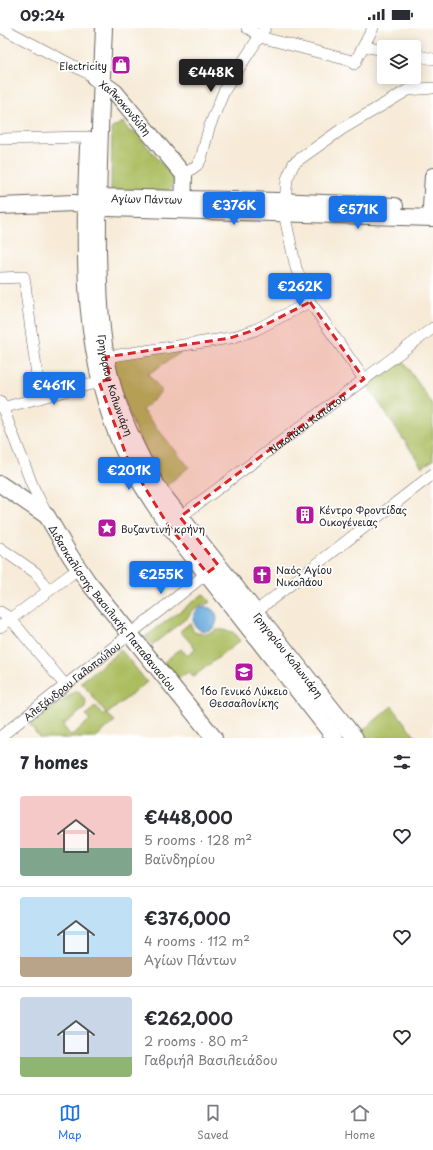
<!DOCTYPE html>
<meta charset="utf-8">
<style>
body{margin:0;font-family:"Playpen Sans",sans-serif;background:#f7f7f7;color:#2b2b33;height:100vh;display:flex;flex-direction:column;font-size:15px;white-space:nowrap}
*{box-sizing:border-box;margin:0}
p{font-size:13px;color:#7c7c81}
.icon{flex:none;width:22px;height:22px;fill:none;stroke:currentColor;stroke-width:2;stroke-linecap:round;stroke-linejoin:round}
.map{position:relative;height:710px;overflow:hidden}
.drawer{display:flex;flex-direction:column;background:#fff;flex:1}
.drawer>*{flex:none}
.tools{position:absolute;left:377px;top:12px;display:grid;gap:8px}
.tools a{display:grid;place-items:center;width:44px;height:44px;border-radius:4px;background:#fff;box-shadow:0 2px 10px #0003;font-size:20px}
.price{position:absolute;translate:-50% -34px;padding:0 9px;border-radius:4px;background:#1a73e8;color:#fff;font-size:13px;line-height:26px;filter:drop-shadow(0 1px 2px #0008)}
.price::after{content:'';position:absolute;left:50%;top:24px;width:12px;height:9px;margin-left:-6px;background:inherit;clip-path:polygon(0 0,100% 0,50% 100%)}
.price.selected{background:#222;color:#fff}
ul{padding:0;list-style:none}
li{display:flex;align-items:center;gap:12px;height:100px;padding:0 20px}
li+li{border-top:1px solid #e1e1e2}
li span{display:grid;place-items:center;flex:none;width:112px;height:80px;border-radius:4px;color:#555}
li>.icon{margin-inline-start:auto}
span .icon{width:48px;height:48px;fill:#fffc;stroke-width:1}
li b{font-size:17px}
h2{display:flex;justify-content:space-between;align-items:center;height:48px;padding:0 20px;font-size:17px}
.status{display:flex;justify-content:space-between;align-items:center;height:28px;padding:0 20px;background:#fff;direction:ltr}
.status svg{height:11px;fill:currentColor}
.menu{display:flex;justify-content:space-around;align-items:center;height:56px;border-top:1px solid #e1e1e2;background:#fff;font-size:11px;color:#7c7c81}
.menu a{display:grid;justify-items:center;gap:2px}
.menu .selected{color:#1a73e8}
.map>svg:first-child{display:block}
.green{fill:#acbd61;stroke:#646c3e}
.water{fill:#66a9db;stroke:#41627c}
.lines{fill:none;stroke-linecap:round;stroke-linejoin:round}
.street-casing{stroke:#69645e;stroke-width:12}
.secondary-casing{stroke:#69645e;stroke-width:18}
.street{stroke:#fff;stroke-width:11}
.secondary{stroke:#fff;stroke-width:16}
.marked{fill:#d62828;fill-opacity:0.2;stroke:#d62828;stroke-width:3;stroke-dasharray:8 5;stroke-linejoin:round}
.labels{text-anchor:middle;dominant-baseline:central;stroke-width:3.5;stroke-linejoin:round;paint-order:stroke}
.poi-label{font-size:10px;fill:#1c1c1c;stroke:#fff;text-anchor:start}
.street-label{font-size:10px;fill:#1c1c1c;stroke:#fff}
</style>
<div class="status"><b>09:24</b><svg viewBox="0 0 49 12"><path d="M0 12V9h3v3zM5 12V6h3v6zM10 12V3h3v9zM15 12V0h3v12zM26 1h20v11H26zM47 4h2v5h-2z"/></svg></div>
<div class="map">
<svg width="433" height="710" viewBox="0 0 433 710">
<rect width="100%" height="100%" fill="#fff"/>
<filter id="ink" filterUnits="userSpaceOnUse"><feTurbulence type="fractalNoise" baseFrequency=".025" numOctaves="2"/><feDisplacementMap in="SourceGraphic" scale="8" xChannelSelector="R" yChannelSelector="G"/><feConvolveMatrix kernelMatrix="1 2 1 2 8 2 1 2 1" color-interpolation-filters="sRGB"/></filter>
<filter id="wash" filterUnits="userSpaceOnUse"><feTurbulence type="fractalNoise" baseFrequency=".012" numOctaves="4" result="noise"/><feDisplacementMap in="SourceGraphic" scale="16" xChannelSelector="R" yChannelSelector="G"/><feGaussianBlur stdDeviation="0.9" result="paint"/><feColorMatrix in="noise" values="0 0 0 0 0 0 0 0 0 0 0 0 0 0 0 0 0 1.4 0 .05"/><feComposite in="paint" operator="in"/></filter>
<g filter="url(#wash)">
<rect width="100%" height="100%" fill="#f7ebd8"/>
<g class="green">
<polygon points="123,94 130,104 137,104 142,109 141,111 173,149 174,158 167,163 111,162 112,100"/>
<polygon points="182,318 183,323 148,346 162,363 142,382 189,439 160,463 106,329"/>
<polygon points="403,333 433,377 433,432 422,439 367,357"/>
<polygon points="203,566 211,574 192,582 188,589 152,617 145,609"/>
<path d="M190,595L194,604C202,607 210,607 216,601L233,604L240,613L193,649L188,644L176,653L163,635L180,621L187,628L196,621L180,603Z"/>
<polygon points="121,622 147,654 107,686 115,693 95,710 40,710 30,697 77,662 86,673 85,680 63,697 61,695 71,708 90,692 86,687 96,678 102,686 107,686 81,654"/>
<polygon points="392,678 416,710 355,710 355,709"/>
</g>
<circle class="water" cx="205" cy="591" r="12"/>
</g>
<g filter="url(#ink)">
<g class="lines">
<defs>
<g id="street">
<polyline points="2,0 91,47"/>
<polyline points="247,0 250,1 260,9 356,34"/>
<polyline points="364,18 384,22"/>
<polyline points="414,27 433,31"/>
<polyline points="354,36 373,0"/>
<polyline points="0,111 89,109"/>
<polyline points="184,147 197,137 201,131 209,100 224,63 265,0"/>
<polyline points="0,250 24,249 40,370"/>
<polyline points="99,330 230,310 255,302 310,274"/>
<polyline points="364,351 310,274 296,240 284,185 287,151 294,135 342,101 408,62 433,60"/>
<polyline points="0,373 33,459 47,487"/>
<polyline points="2,380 106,352"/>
<path id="s1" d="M180,489L433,300"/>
<polyline points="0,520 36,545 48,563"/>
<polyline points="0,584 10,590 65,657"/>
<polyline points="250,588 433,446"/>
<polyline points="0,599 78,541"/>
<path id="s2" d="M0,709L211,542"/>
</g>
<g id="secondary">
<path id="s3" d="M104,0C101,75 97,149 98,224C99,263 100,305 109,344C119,386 138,426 160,463L355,710"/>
<path id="s4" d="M94,49L115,64L184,147L183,181"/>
<path d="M88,119C83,224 81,335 128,432C139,455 154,476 168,497L335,710"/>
<path id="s5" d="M88,171L98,169L277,173L395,178"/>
<polyline points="0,178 74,175 108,180 433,190"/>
<polyline points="431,179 433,148"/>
<path id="s6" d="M0,456L47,488L71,529L88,554L214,710"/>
</g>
</defs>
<use href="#street" class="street-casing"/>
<use href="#secondary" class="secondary-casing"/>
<use href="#street" class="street"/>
<use href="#secondary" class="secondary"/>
</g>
</g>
<path class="marked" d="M310,274L364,351L180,489L218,537L207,545L168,497L128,432L99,354L110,351L106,329L230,310L255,302Z"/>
<defs>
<symbol id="shop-square" viewBox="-11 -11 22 22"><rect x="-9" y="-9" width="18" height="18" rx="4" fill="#b5179e" stroke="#fff"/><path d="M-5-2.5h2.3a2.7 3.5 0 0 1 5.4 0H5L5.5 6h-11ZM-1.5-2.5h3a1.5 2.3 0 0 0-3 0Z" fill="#fff"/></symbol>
<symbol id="building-square" viewBox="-11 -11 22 22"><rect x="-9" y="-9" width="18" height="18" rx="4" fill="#b5179e" stroke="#fff"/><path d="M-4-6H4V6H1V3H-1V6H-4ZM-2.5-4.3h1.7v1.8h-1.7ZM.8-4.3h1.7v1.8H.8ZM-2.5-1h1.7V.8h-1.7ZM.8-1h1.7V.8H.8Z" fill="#fff"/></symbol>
<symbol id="sight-square" viewBox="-11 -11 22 22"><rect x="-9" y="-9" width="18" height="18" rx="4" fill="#b5179e" stroke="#fff"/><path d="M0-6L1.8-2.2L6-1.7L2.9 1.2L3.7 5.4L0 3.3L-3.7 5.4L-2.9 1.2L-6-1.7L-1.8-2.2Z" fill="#fff"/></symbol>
<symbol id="church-square" viewBox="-11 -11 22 22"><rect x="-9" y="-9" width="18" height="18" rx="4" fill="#b5179e" stroke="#fff"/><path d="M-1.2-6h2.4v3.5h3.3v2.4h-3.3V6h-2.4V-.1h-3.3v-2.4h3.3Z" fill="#fff"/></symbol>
<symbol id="school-square" viewBox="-11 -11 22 22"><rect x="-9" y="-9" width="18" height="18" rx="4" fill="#b5179e" stroke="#fff"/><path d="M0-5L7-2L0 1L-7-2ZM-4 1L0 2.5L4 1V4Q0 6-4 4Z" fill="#fff"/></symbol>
</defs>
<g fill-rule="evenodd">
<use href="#shop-square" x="110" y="26" width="22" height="22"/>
<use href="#building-square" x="294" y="476" width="22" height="22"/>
<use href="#sight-square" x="96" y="489" width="22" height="22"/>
<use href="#church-square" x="251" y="536" width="22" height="22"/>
<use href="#school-square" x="233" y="633" width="22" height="22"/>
</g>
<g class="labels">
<g class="poi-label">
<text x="107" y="37" text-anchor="end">Electricity</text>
<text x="319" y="481">Κέντρο Φροντίδας<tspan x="319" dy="12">Οικογένειας</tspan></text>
<text x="121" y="500">Βυζαντινή κρήνη</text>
<text x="276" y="541">Ναός Αγίου<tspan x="276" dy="12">Νικολάου</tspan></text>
<text x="244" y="662" text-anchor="middle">16ο Γενικό Λύκειο<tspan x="244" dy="12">Θεσσαλονίκης</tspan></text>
</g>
<g class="street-label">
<text stroke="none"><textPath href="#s4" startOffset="44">Χαλκοκονδύλη</textPath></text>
<text stroke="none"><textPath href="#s5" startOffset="59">Αγίων Πάντων</textPath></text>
<text stroke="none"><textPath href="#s3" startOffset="359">Γρηγορίου Κολωνιάρη</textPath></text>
<text stroke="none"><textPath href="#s1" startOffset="158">Νικολάου Καπάτου</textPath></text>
<text stroke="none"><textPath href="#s6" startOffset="170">Διδασκαλίσσης Βασιλικής Παπαθανασίου</textPath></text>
<text stroke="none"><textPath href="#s3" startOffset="683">Γρηγορίου Κολωνιάρη</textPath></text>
<text stroke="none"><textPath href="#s2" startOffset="91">Αλεξάνδρου Γαλοπούλου</textPath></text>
</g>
</g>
</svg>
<div class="tools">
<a><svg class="icon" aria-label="layers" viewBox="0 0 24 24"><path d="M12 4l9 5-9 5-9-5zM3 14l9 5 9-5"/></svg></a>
</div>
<b class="price selected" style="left:211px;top:65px">€448K</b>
<b class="price" style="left:234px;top:198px">€376K</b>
<b class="price" style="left:358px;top:202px">€571K</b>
<b class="price" style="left:300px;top:279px">€262K</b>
<b class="price" style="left:54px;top:378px">€461K</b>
<b class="price" style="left:129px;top:463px">€201K</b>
<b class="price" style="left:161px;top:567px">€255K</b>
</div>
<section class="drawer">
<h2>7 homes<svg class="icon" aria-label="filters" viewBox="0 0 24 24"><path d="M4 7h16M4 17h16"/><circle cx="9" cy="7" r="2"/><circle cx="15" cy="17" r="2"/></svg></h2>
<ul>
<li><span style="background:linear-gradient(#f6c9c9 65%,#7fa58c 0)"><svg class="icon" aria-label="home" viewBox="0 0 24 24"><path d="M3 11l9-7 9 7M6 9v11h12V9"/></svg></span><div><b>€448,000</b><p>5 rooms · 128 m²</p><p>Βαϊνδηρίου</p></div><svg class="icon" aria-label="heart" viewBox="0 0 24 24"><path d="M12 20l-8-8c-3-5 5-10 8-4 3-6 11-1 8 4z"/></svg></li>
<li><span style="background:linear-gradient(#bfe0f5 75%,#b9a48a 0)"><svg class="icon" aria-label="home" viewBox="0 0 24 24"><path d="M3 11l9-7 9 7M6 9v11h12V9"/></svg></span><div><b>€376,000</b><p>4 rooms · 112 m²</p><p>Αγίων Πάντων</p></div><svg class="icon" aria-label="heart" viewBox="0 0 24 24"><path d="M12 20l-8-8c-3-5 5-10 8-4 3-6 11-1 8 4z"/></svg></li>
<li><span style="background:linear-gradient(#c9d6e8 75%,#8fb573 0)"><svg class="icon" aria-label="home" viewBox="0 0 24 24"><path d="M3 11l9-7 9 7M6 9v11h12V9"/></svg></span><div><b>€262,000</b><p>2 rooms · 80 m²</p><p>Γαβριήλ Βασιλειάδου</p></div><svg class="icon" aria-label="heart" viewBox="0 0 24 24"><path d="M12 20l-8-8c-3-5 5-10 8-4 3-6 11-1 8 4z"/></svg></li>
</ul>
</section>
<nav class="menu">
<a class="selected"><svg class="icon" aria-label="map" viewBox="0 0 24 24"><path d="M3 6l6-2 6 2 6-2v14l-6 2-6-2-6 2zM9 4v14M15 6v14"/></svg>Map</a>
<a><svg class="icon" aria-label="saved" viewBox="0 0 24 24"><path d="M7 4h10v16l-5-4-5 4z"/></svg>Saved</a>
<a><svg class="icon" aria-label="home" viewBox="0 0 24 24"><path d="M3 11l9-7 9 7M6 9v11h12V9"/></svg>Home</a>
</nav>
